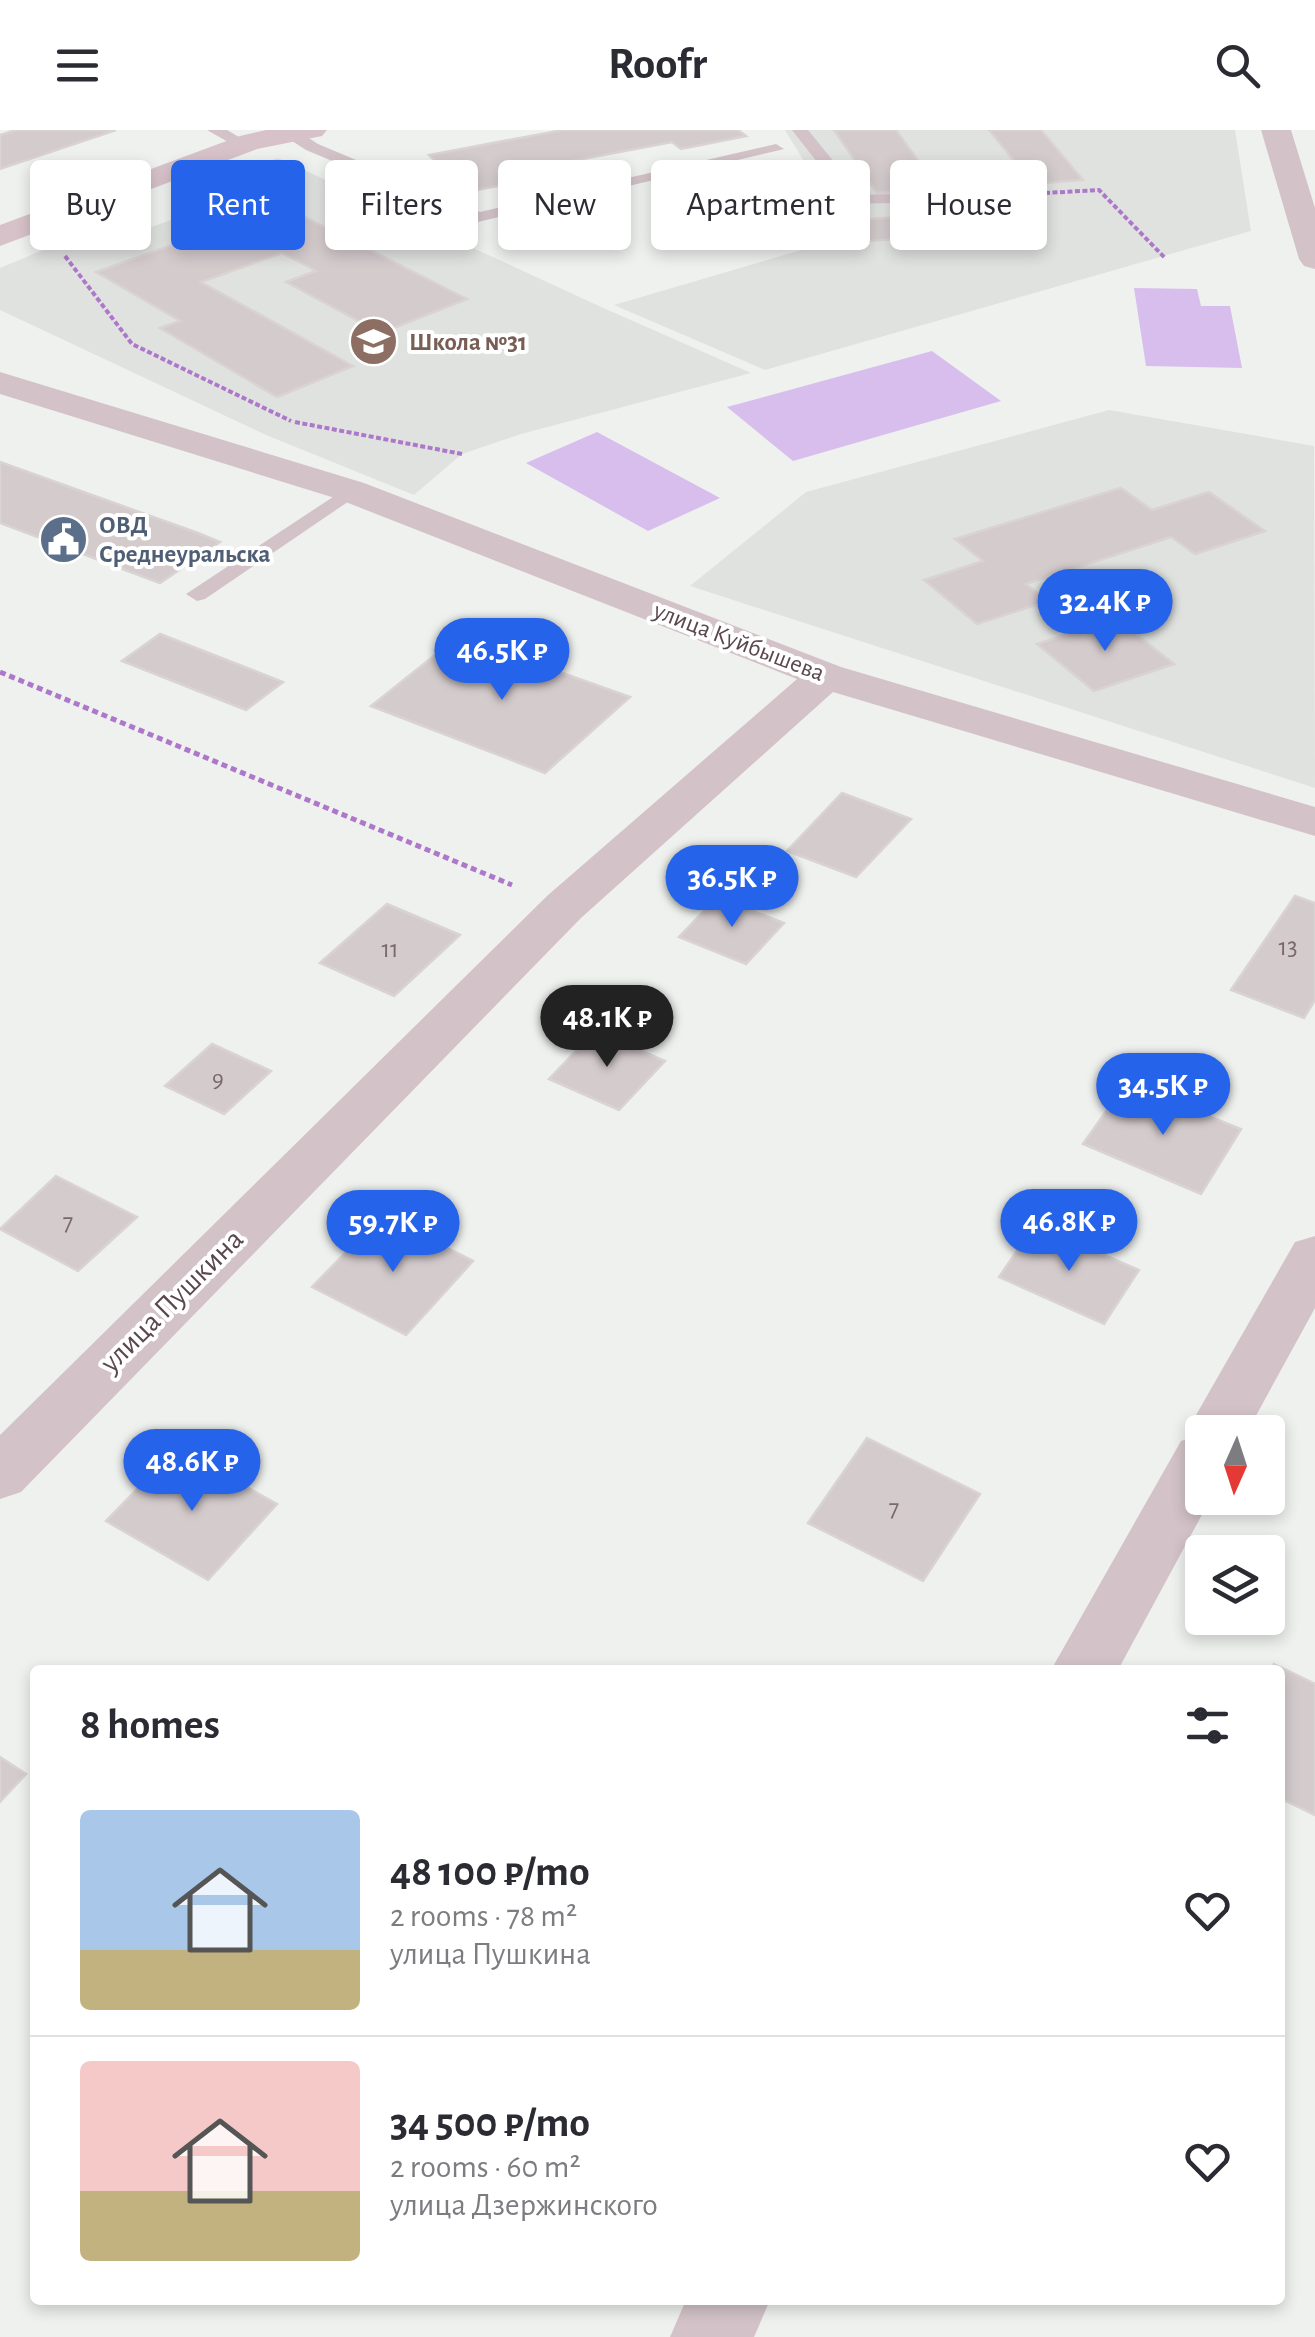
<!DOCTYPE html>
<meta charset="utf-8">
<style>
body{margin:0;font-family:"Alegreya Sans",sans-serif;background:#f2f2f3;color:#2b2b33;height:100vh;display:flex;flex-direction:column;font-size:38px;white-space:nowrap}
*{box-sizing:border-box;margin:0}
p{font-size:32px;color:#7c7c81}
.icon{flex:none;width:55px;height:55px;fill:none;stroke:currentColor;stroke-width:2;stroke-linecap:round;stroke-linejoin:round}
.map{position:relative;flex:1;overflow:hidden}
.drawer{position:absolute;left:30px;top:1535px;width:1255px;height:640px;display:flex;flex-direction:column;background:#fff;border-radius:10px;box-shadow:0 5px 15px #0003}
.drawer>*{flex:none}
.guide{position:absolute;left:30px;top:30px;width:1255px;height:90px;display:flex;gap:20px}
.needle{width:65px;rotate:183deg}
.controls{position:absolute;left:1185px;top:1285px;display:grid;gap:20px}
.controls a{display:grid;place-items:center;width:100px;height:100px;border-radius:10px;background:#fff;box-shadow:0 5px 15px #0003;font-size:50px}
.price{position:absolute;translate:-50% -85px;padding:0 22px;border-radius:35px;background:#2563eb;color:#fff;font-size:32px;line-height:65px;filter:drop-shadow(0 2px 5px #0008)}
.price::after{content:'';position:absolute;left:50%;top:60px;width:30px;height:22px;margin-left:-15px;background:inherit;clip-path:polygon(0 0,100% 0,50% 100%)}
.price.selected{background:#222;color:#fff}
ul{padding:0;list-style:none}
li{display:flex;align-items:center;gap:30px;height:250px;padding:0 50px}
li+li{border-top:2px solid #e1e1e2}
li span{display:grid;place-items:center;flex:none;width:280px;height:200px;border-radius:10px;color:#555}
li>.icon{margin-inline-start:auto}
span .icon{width:120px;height:120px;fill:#fffc;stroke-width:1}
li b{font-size:42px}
h2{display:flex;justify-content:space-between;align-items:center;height:120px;padding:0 50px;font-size:42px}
.tag{padding:0 35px;border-radius:10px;background:#fff;box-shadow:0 5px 15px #0003;font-size:35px;line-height:90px}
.tag.selected{background:#2563eb;color:#fff}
header{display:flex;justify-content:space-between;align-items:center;height:130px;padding:0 50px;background:#fff;font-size:45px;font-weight:700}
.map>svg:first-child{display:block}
.education{fill:#e0e2e0}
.green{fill:#d8beed}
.building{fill:#d4cbcd;stroke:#dad3d4;stroke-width:2.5}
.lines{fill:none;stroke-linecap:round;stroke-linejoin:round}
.path-far1{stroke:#ae78ca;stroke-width:4;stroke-dasharray:5 2.5;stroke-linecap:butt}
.path{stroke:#ae78ca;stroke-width:5;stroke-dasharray:6 4;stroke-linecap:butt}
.lane{fill:#d3c3c9;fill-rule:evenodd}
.street{fill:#d3c3c9;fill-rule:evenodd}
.secondary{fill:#d7c2c9;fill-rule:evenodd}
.labels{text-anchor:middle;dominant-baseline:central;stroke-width:8;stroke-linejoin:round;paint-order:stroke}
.far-education-label{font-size:25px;font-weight:bold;fill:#785e54;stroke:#fff;text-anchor:start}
.far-service-label{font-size:25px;font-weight:bold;fill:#4e5e75;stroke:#fff;text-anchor:start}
.far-street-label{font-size:25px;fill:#5b474f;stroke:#fff}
.number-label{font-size:25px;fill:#79686e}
.street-label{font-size:30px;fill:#5b474f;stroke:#fff}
</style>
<header><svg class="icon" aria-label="menu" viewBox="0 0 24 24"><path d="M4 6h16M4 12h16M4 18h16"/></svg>Roofr<svg class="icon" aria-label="search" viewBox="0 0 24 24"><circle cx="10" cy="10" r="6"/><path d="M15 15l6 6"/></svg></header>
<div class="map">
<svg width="1315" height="2207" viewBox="0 0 1315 2207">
<rect width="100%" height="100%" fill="#eff1ef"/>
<g class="education">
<polygon points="785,0 1235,0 1251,101 765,240 614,175 849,106"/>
<polygon points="278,28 599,176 751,243 521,304 462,324 414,365 266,305 0,180 0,138 102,95 130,105 228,69 200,55"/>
<polygon points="1109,280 1314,316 1315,658 690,456 806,362"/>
</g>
<g class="green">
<polygon points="1134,158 1197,159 1201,176 1230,176 1242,238 1146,236"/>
<polygon points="932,221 1001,271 793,331 727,277"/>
<polygon points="597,302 720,368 648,401 526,333"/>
</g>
<g class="building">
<polygon points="16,0 116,0 0,39 0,5"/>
<polygon points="563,0 738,0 746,6 681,19 672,12 524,40 533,49 467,62 429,25"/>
<polygon points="834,0 896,0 938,58 877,63"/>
<polygon points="989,0 1041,0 1083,50 1033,54"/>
<polygon points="283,76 467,169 381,203 286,152 316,141 282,123 201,152 353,236 277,267 160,198 180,191 96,142"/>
<polygon points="985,80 1000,101 857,112 845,91"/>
<polygon points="0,332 198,403 220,412 160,453 0,393"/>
<polygon points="1121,358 1152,380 1209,362 1265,401 1195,424 1171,407 1026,454 1083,499 1071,503 1036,475 977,494 924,450 983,431 955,409"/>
<polygon points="1116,488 1174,534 1094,561 1037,514"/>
<polygon points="160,504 283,552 246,580 122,531"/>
<polygon points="459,506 630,567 545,643 371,576"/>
<polygon points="842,663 911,689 856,747 787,721"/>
<polygon points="1295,766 1315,773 1315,870 1304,888 1231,860"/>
<polygon points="717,767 784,793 746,834 679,807"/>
<polygon points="387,774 460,805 394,866 320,833"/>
<polygon points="595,901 665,931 619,980 549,949"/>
<polygon points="212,914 271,941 224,984 165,956"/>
<polygon points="1126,953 1241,999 1201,1064 1083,1014"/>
<polygon points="56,1046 137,1087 78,1141 0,1099"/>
<polygon points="382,1085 473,1131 406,1205 312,1157"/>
<polygon points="1035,1095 1139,1140 1104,1194 999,1147"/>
<polygon points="867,1308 980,1364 923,1451 808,1393"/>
<polygon points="177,1318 277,1374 208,1450 106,1391"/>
<polygon points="1274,1534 1315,1554 1315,1685 1280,1668 1280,1540 1272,1540"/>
<polygon points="0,1627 26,1644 0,1672"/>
</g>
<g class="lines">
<g class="path-far1">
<polyline points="1045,63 1099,60 1165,128"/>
<polyline points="65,126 132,214 291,291"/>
<polyline points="295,292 462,324"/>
</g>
<polyline class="path" points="0,542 512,755"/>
<g class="lane">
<polygon points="207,0 227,0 251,14 237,17"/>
<polygon points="792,0 808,0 861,65 1009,60 1017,65 1009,70 850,74"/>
<polygon points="286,1 298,1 318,14 480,82 776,14 784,19 478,92 306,20 286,7"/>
<polygon points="351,355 358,357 361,361 358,365 205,469 197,471 186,464"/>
</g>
<g class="street">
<polygon points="1261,0 1291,0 1315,78 1315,139 1304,136 1299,129"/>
<polygon points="0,242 364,353 841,537 1315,677 1315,706 833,562 581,788 21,1362 0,1369 0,1305 547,766 797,549 338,369 0,264"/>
<polygon points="1315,1106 1315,1178 1247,1302 1202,1302 1202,1368 1211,1368 1118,1540 1051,1540 1181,1311 1190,1308 1187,1302 1196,1285 1295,1112"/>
<polygon points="686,2170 770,2170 754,2207 670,2207"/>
</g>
<polygon class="secondary" points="266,0 327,0 322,6 257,19 0,116 0,95 240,6"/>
</g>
<defs>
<symbol id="school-disc" viewBox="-11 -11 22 22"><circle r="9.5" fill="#8d6e63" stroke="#fff"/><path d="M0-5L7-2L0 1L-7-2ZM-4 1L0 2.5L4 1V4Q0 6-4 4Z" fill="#fff"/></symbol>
<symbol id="civic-disc" viewBox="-11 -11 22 22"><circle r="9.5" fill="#5c6f8a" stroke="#fff"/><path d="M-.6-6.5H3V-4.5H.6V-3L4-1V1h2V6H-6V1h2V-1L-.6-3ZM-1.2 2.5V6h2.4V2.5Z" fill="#fff"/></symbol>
</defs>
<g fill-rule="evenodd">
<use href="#school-disc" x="346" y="184" width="55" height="55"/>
<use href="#civic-disc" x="36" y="382" width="55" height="55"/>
</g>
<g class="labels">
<g class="far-education-label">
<text x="409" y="212">Школа №31</text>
</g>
<g class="far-service-label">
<text x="99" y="395">ОВД<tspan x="99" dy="29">Среднеуральска</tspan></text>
</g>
<g class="far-street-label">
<text transform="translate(739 512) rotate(21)">улица Куйбышева</text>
</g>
<g class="number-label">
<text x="1288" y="817">13</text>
<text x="390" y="819">11</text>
<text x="218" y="949">9</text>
<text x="68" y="1092">7</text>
<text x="894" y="1378">7</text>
</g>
<g class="street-label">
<text transform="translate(172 1171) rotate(-45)">улица Пушкина</text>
</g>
</g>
</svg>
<div class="controls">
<a><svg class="needle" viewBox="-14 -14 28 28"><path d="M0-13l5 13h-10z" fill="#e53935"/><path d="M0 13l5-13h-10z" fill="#7c7c81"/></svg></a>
<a><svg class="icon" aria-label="layers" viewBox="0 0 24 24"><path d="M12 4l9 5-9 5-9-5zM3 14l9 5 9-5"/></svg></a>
</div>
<b class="price" style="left:1105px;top:524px">32.4K ₽</b>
<b class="price" style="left:502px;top:573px">46.5K ₽</b>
<b class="price" style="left:732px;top:800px">36.5K ₽</b>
<b class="price selected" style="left:607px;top:940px">48.1K ₽</b>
<b class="price" style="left:1163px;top:1008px">34.5K ₽</b>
<b class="price" style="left:1069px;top:1144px">46.8K ₽</b>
<b class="price" style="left:393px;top:1145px">59.7K ₽</b>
<b class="price" style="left:192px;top:1384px">48.6K ₽</b>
<div class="guide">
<a class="tag">Buy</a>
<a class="tag selected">Rent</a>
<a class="tag">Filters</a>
<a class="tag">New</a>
<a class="tag">Apartment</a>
<a class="tag">House</a>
</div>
<section class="drawer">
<h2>8 homes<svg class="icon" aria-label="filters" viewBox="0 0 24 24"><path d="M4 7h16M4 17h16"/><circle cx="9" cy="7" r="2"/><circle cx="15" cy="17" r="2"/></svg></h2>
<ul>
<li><span style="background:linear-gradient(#a9c7e8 70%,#c2b280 0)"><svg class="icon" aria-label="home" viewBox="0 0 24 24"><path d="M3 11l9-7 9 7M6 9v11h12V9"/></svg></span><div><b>48 100 ₽/mo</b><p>2 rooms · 78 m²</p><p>улица Пушкина</p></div><svg class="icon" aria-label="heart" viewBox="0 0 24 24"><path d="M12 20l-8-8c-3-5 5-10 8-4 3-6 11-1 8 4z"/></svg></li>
<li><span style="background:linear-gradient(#f6c9c9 65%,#c2b280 0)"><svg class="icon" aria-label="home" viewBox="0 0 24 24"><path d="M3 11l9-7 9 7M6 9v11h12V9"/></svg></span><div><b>34 500 ₽/mo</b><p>2 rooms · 60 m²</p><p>улица Дзержинского</p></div><svg class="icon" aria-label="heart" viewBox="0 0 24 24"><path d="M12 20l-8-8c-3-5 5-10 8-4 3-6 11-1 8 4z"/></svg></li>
</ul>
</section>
</div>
